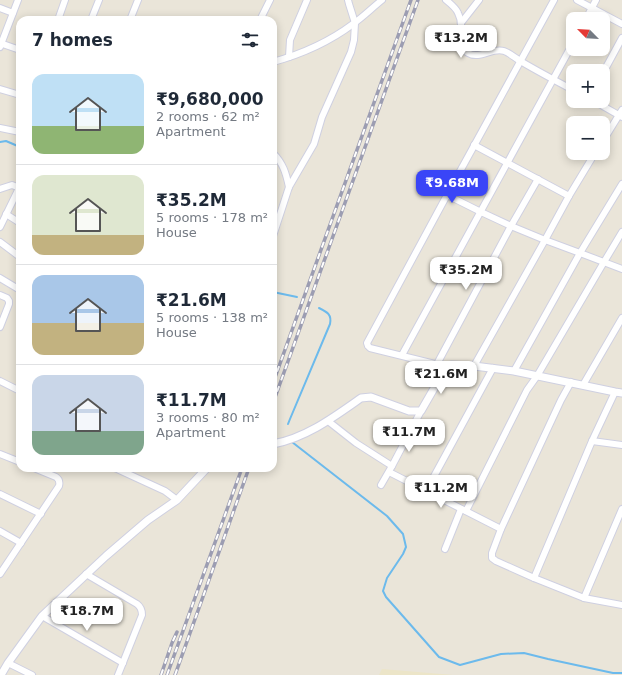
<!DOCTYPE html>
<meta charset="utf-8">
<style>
body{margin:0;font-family:"DejaVu Sans",sans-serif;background:#f2f2f3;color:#1f2937;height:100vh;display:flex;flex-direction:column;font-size:15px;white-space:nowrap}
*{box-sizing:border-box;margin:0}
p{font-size:13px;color:#747a83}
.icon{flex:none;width:22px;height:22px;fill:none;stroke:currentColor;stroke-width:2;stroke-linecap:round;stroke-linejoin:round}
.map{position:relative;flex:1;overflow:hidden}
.sheet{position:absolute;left:16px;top:16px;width:261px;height:456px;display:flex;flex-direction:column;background:#fff;border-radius:12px;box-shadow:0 2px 10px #0003}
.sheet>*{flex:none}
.needle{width:26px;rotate:294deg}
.controls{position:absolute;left:566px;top:12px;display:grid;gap:8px}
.controls a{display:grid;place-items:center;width:44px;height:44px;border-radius:8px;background:#fff;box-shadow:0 2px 10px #0003;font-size:20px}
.price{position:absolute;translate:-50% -34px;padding:0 9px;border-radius:8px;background:#fff;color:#222;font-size:13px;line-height:26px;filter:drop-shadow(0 1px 2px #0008)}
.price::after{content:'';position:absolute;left:50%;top:24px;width:12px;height:9px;margin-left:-6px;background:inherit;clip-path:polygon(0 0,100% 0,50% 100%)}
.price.on{background:#3a45f7;color:#fff}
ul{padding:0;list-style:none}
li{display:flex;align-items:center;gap:12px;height:100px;padding:0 16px}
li+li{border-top:1px solid #e0e1e3}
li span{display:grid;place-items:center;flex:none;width:112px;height:80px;border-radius:12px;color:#555}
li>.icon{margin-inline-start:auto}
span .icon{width:48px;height:48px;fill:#fffc;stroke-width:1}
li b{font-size:17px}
h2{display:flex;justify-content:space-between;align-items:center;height:48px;padding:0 16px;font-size:17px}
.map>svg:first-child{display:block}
.education{fill:#ece5c8}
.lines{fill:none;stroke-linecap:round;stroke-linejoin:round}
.stream{stroke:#6cbaec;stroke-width:2}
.minor-casing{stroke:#cfd0e1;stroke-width:8}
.tertiary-casing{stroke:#cfd0e1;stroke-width:9}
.minor{stroke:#fff;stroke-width:6}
.tertiary{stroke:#fff;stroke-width:7}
.rail-casing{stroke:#9c9db2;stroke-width:3.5}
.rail{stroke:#fff;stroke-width:2;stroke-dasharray:6;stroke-linecap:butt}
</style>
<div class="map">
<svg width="622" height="675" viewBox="0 0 622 675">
<rect width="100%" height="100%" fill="#eae5d9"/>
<polygon class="education" points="382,669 453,675 379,675"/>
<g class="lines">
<g class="stream">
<polyline points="0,142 6,141 20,147"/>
<polyline points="273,292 297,297"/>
<path d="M288,424L290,419L330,324C332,314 327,312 319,308"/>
<polyline points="292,442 387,516 403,534 406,547 403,554 387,578 383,591 386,597 439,657 460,665 501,654 524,653 548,659 613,673 622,673"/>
</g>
<defs>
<g id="minor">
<path d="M446,0C451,4 456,8 458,13C460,17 461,21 461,25C462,35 458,47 468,53C480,60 492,47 504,51C510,53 516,59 522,62C539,72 556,81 573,90"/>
<polyline points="577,0 622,24"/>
<polyline points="0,8 13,13"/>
<polyline points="586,19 596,0"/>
<polyline points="58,20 65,0"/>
<polyline points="91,20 99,0"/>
<polyline points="130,20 138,0"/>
<polyline points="260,20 270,0"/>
<polyline points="461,23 479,0"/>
<polyline points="0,43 20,50"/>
<polyline points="0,47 18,0"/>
<polyline points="289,57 290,40 307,0"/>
<path d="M273,62C302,54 329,42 353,24C363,17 372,8 382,0"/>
<polyline points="603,73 622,38"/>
<polyline points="0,89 20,95"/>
<polyline points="594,101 622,117"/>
<polyline points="0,128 20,132"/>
<polyline points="603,141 622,110"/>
<polyline points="474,145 569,196"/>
<path d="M273,153C283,163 286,173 289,187"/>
<polyline points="0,189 12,185 20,188"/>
<polyline points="447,195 481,212 511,226 545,240 580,253 622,269"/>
<polyline points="6,214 20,223"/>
<polyline points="0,227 20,186"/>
<polyline points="273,236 289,187 314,144 322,117 351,52 354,40 355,23 349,4 348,0"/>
<polyline points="0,242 20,257"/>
<polyline points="0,278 20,290"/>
<polyline points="0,295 7,298 9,301 9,304 0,327"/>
<polyline points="402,355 573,43"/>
<polyline points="437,364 511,226 538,179"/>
<polyline points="474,366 545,240 569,196 595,153"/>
<polyline points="447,367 370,348 368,346 367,343 447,195 554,0"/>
<polyline points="514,371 580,253 622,184"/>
<polyline points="0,381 20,391"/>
<polyline points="583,385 622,318"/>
<polyline points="615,392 592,441 534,578 584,598 622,605"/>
<polyline points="328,421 356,443 392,466"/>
<polyline points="592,441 622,445"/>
<polyline points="0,454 20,462"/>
<polyline points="115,468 165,491 177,500"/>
<polyline points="389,472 501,529"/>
<polyline points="381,485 392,466 421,411"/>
<polyline points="426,491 493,368"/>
<polyline points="0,494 41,514"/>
<polyline points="466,511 527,390 537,376 604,262 622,232"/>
<polyline points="0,531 21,543"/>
<polyline points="445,549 461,509"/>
<path d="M0,574L59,486C60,482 59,479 56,477L34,468"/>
<path d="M86,574L137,604C141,607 142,610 142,615L118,675"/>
<polyline points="534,578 496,561 492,558 492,553 501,529 561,400 571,382"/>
<polyline points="584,598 622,509"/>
<polyline points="42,616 123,663"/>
<polyline points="8,663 32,675"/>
</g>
<g id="tertiary">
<path d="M273,444C306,438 334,417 361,398L371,397L409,411H421L444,371L447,367L451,365L474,366L514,371L615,392L622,393"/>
<polyline points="1,675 8,663 42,616 106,556 148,520 177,500 207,468"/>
</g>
</defs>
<use href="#minor" class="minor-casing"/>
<use href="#tertiary" class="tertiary-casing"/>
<use href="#minor" class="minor"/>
<use href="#tertiary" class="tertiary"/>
<defs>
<g id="rail">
<polyline points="273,383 411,0"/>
<polyline points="273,403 418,0"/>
<polyline points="161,675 172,643 177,632"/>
<polyline points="167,675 242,468"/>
<polyline points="175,675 249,468"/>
</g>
</defs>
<use href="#rail" class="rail-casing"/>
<use href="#rail" class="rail"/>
</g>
</svg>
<div class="controls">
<a><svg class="needle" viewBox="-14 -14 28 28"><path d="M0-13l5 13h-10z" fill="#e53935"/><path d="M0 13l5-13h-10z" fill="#747a83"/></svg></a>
<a>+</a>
<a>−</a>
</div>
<b class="price" style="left:461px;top:59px">₹13.2M</b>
<b class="price on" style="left:452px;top:204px">₹9.68M</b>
<b class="price" style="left:466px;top:291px">₹35.2M</b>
<b class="price" style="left:441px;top:395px">₹21.6M</b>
<b class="price" style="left:409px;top:453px">₹11.7M</b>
<b class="price" style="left:441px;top:509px">₹11.2M</b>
<b class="price" style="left:87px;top:632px">₹18.7M</b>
<section class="sheet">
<h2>7 homes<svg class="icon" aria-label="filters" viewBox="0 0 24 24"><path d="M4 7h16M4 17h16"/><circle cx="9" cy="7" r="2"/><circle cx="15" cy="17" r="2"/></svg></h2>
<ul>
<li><span style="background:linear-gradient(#bfe0f5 65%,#8fb573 0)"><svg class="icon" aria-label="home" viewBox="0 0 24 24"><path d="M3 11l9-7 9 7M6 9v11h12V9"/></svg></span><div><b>₹9,680,000</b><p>2 rooms · 62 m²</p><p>Apartment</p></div></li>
<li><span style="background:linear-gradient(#dfe7d0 75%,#c2b280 0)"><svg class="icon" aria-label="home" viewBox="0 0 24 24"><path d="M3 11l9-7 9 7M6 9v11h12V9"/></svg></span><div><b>₹35.2M</b><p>5 rooms · 178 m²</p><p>House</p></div></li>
<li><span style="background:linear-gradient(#a9c7e8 60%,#c2b280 0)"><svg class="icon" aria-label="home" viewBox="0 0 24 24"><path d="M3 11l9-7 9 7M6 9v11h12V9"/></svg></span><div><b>₹21.6M</b><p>5 rooms · 138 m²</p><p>House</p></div></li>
<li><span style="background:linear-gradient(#c9d6e8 70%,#7fa58c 0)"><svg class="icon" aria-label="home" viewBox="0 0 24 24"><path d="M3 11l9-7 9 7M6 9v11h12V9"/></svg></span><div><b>₹11.7M</b><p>3 rooms · 80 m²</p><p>Apartment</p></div></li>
</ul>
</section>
</div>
